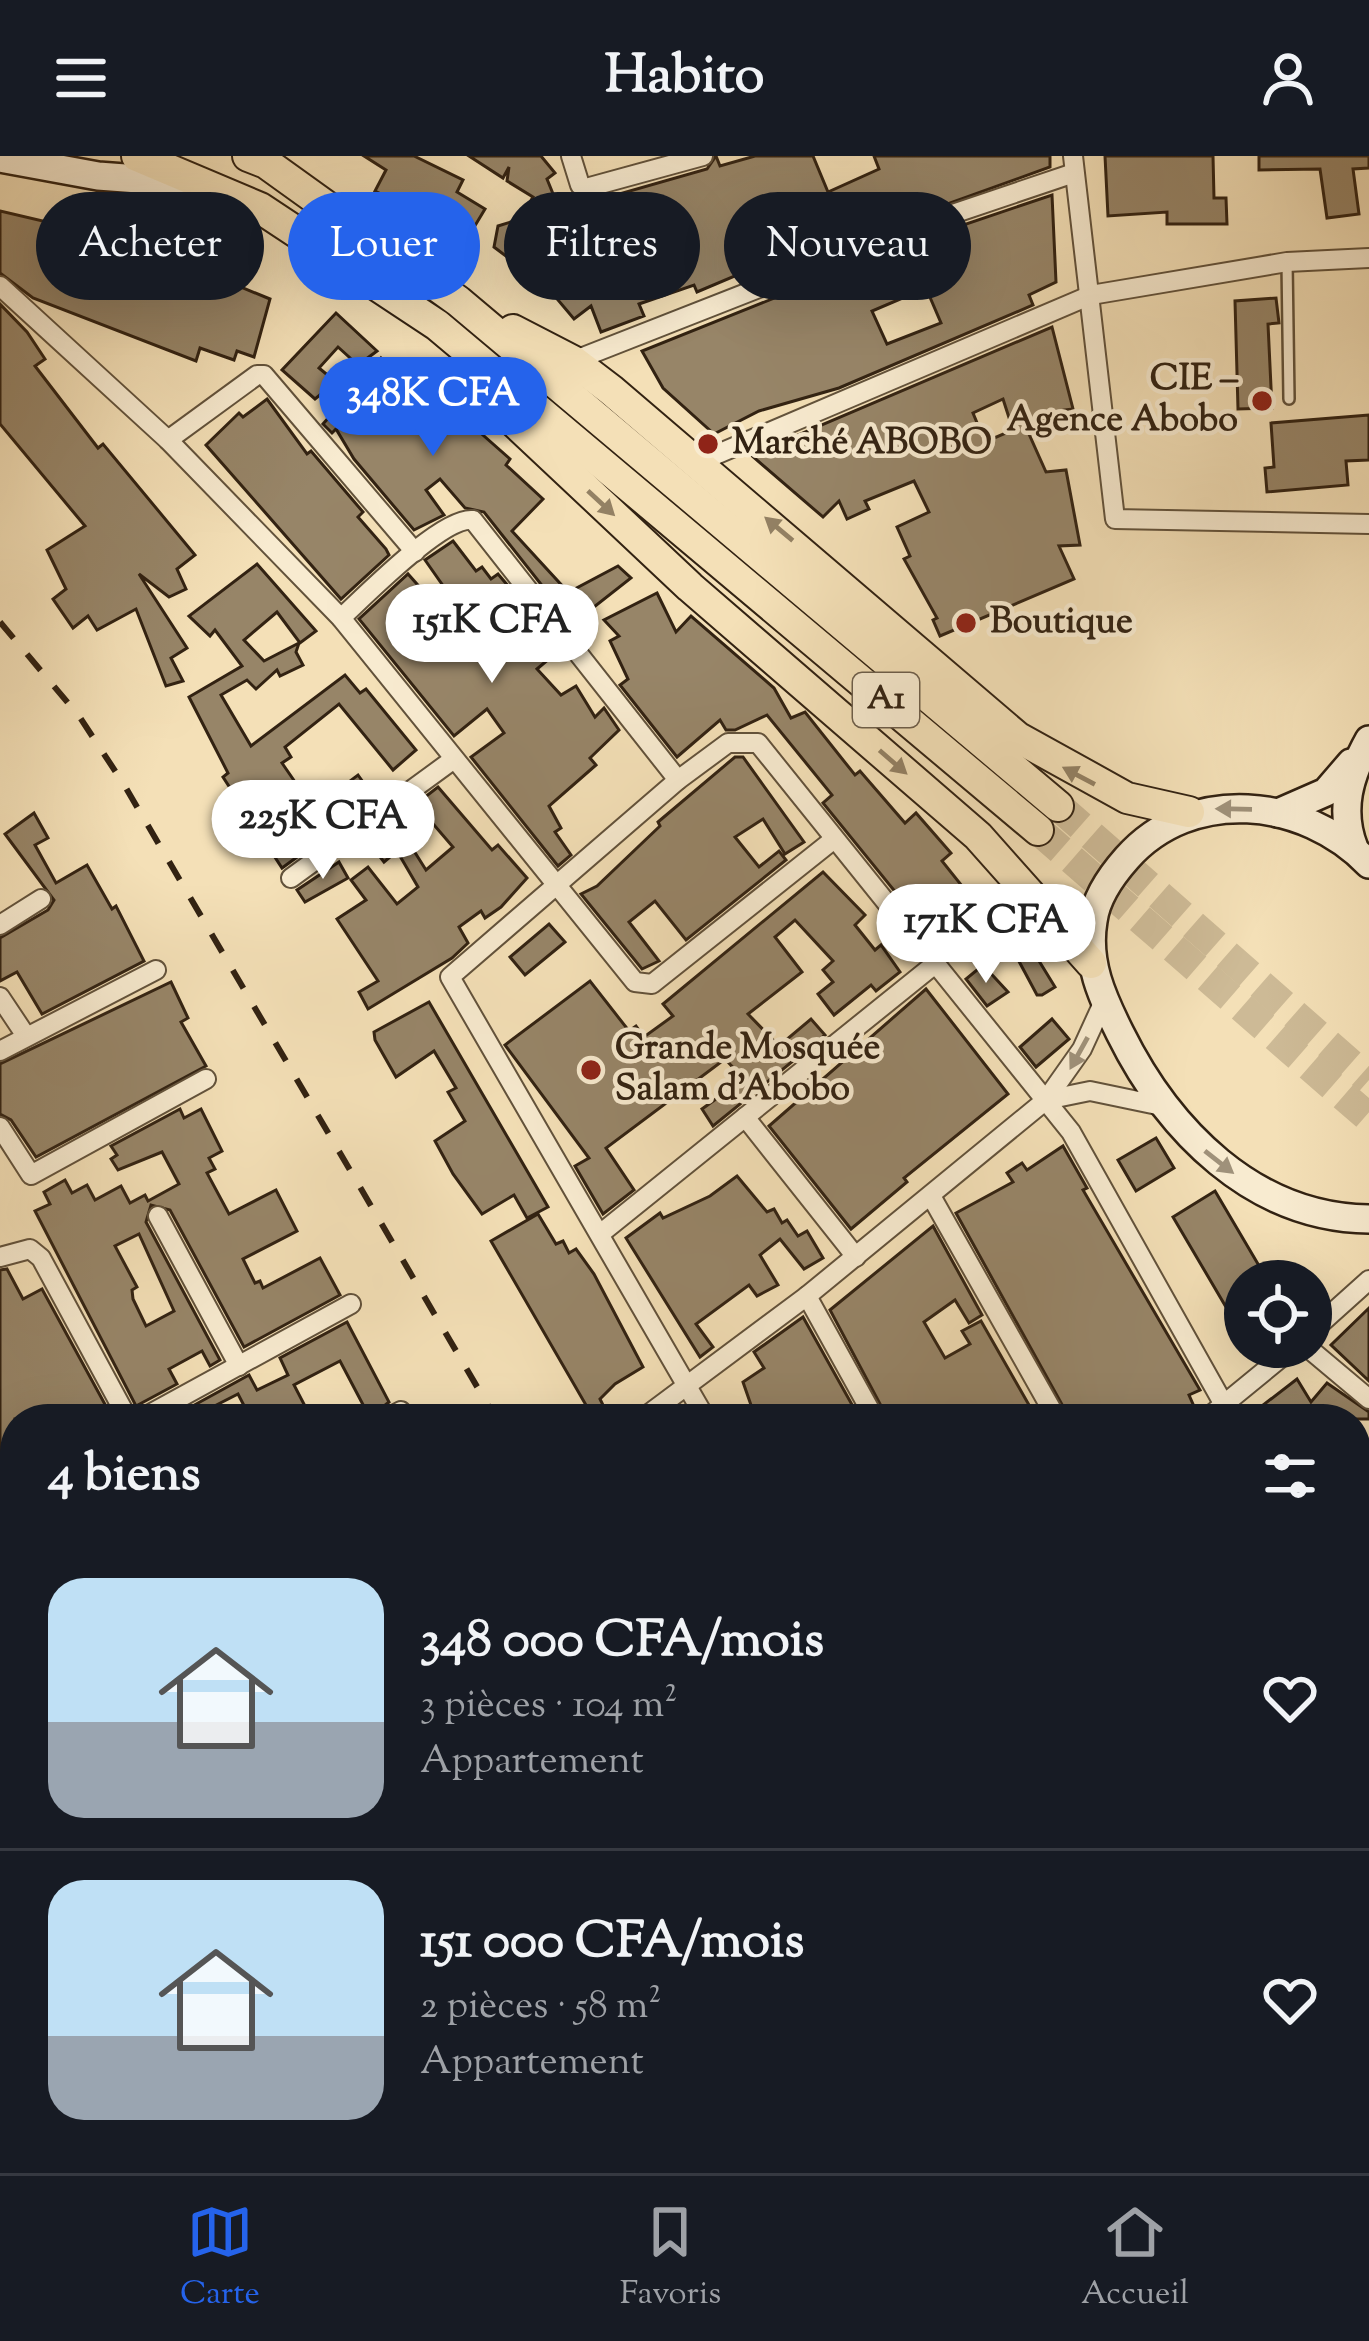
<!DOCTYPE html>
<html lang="fr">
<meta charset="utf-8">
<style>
body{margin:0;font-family:"Sorts Mill Goudy",serif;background:#20242c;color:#f1f3f6;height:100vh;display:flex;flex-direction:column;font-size:45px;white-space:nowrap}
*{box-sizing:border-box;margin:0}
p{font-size:39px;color:#9ea1a6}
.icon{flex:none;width:66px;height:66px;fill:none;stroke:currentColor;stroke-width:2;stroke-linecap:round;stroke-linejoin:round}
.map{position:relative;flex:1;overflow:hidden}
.details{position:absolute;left:0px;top:1248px;width:1371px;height:771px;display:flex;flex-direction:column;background:#171b24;border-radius:48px 48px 0 0;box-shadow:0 12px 48px #0002}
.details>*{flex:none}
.top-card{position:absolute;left:36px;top:36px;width:1299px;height:108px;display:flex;gap:24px}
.fabs{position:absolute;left:1224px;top:1104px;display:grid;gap:24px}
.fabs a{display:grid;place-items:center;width:108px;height:108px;border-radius:50%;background:#171b24;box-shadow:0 12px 48px #0002;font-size:60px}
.price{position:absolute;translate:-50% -102px;padding:0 27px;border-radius:42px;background:#fff;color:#222;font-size:39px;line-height:78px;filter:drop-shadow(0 3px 6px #0008)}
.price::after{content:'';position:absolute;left:50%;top:72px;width:36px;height:27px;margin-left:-18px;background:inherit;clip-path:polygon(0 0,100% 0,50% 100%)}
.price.on{background:#2563eb;color:#fff}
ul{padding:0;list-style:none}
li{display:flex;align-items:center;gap:36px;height:300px;padding:0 48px}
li+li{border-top:3px solid #363941}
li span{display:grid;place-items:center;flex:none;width:336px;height:240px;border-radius:36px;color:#555}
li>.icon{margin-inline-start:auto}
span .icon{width:144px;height:144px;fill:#fffc;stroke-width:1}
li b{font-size:51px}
h2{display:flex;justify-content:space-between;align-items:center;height:144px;padding:0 48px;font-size:51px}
.chip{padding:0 42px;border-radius:54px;background:#171b24;box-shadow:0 12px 48px #0002;font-size:42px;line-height:108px}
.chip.on{background:#2563eb;color:#fff}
header{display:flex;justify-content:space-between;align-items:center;height:156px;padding:0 48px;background:#171b24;font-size:54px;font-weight:700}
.menu{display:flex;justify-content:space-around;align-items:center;height:168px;border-top:3px solid #363941;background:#171b24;font-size:33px;color:#9ea1a6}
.menu a{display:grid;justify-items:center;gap:6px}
.menu .on{color:#2563eb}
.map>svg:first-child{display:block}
.building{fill:#978568;stroke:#322212;stroke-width:3;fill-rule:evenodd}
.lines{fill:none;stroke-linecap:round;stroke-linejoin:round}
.primary-tunnel{stroke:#cdba96;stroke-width:30;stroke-dasharray:30 15;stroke-linecap:butt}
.lane-casing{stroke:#62523b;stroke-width:14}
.street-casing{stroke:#62523b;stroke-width:22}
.secondary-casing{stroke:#322212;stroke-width:32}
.primary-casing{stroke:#322212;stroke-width:34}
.lane{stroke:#f8ebd0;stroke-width:9}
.street{stroke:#f8ebd0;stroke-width:18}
.secondary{stroke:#f8ebd0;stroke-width:27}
.primary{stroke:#f4e0b7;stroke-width:30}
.rail{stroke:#322212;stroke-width:6;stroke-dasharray:21 21;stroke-linecap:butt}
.oneway{fill:#938164}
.oneway2{fill:#9f917a}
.poi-dot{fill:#8f2418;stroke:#f8ebd0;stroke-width:4.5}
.labels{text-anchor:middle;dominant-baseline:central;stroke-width:9;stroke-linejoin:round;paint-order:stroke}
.shield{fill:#f8ebd0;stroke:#6d5e4b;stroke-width:3}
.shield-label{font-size:33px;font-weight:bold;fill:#322212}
.poi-label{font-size:36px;font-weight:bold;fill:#322212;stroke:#f8ebd0;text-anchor:start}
</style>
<header><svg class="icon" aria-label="menu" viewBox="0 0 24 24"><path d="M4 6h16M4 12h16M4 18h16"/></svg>Habito<svg class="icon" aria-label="person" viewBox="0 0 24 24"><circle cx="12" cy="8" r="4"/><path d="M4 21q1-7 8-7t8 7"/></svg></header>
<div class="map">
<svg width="1369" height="2017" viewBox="0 0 1369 2017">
<rect width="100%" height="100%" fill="#f4e0b7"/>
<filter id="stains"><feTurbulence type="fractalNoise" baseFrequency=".00167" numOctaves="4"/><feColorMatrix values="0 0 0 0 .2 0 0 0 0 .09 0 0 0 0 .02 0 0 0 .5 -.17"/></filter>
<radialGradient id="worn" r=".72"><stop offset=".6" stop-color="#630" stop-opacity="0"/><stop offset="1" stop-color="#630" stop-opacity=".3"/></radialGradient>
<g class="building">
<polygon points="364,0 414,0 463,24 457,36 485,53 464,88 442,74 445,70 375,35 386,14"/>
<path d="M469,0H541L555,17L547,23L560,55L707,13L716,0L720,10L755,0H813L828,36L879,13L874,0H1050V11L800,101L794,95L697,136L694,129L639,148L644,160L601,176L591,150L574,163L548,132L494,91L498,70L530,60L527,51L533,41L507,25L509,11L503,22ZM643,54L659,93L627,105L622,90L574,107L563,77Z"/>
<polygon points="1105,0 1213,0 1214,42 1226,42 1227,68 1167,68 1167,56 1108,60"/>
<polygon points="1259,0 1369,0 1369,12 1353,13 1359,58 1327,62 1320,13 1259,14"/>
<path d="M1052,39L1056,126L1029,139L1033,149L839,232L759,255L714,278L663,232L642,195L922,83ZM926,132L941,167L887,188L872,155Z"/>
<polygon points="0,55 85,75 87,65 127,75 128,71 172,85 169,93 235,116 231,127 270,143 254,201 237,195 234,204 200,192 196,205 33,142 0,117"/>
<polygon points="1276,142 1279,167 1268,168 1272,252 1238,253 1235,145"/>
<polygon points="0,148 27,176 45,203 35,210 98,292 103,288 195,399 177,413 186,433 169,441 139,418 187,492 171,502 183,525 166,530 136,453 97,474 88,460 73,472 53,443 66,433 47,394 85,370 0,268"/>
<polygon points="336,157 377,195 358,209 338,191 319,212 336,226 315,243 282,214"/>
<path d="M1052,171L1073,253L1064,254L1066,275L1029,278L1046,316L1066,314L1080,389L1059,390L1074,423L940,480L933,464L937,462L904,403L910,400L897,371L929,356L914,325L865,345L869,353L847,363L839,345L823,361L751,299ZM1003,243L1013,274L985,286L973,257Z"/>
<polygon points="381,202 417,235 424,227 510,303 506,309 543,343 512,375 567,435 555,446 484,356 465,352 440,323 426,334 444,359 414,374 354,303 336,273 332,277 323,268"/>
<polygon points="267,243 307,298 311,295 363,356 358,361 386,393 389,399 341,443 206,289 239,257 243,261"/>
<polygon points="1369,259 1369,304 1346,305 1348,329 1267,336 1265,312 1274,311 1271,267"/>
<path d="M453,385L476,415L482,411L491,423L498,418L509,431L515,463L550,502L537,513L561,539L576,530L595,561L604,552L619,574L590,602L596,609L549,650L561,672L555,676L571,699L558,710L471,601L504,577L487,553L454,580L359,463L408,418L432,445L446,434L425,404ZM475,431L495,458L468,478L446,452Z"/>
<polygon points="257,408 316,475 300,487 277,456 244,484 264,505 299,487 296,496 303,509 280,520 277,514 256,533 247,524 221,539 251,590 345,519 360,537 366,533 416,594 393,614 339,548 285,591 291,601 282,607 315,655 292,668 308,693 282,712 223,621 228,617 189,541 242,510 215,474 210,480 189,460"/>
<polygon points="618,410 631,422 580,462 571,435"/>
<polygon points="657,437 676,476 691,460 774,532 791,562 805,556 855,619 860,615 905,667 916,657 951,697 942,705 970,740 927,775 823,647 832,639 767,559 735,574 726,574 720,564 677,601 620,529 628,523 610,485 619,480 604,464"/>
<polygon points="735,601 743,601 804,686 785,698 763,663 735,681 759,711 779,695 786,704 686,784 655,745 629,766 659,805 642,813 581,738 597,730 660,670 658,666"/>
<polygon points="358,619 373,640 337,667 322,646"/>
<polygon points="438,631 492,694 498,689 527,722 501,751 485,762 481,755 459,771 468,787 452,802 368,853 359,836 378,825 337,763 366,744 351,724 368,711 397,748 418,731 397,695 384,706 371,689 397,668 426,714 453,691 416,648"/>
<polygon points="34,657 48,682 35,689 56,727 87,709 112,753 116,750 144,805 42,858 17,816 0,825 0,782 48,754 54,744 5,678"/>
<polygon points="339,706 348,722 305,746 297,734"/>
<polygon points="823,716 865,759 855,769 875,794 881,789 900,816 876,835 871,829 834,859 818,838 833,826 823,814 833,805 795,764 775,781 802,816 748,858 779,890 811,863 825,879 713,970 702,953 744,923 725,903 606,992 634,1034 603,1058 575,1010 589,1002 505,889 590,825 629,875 636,870 644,881 673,860 663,848"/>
<polygon points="549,768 565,786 525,819 510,801"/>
<polygon points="1028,787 1055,831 1042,839 1037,839 1014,796"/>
<polygon points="983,809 1008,836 987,850 966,823"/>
<polygon points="171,826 188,862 181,866 206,910 36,1001 11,964 0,958 0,908"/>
<polygon points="926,833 1008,938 904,1022 907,1026 851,1073 769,970"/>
<polygon points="429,846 548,1051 527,1062 514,1039 482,1058 453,1018 435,985 465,965 448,936 456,932 434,895 396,921 375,884 374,876"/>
<polygon points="1052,863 1069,883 1036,911 1020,891"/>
<path d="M180,953L184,962L201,953L222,995L209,1002L215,1013L207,1017L229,1058L276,1034L297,1075L243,1103L255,1127L260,1125L263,1132L320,1102L340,1139L244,1191L170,1054L151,1049L146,1066L220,1204L210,1210L202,1195L169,1213L177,1228L136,1250L35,1055L50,1048L44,1036L65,1024L72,1037L87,1029L95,1044L121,1030L130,1047L145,1039L148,1045L179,1028L162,996L118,1014L111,1003L117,999L111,990ZM139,1078L174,1155L146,1170L133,1143L132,1134L137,1131L115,1090Z"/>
<polygon points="1156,982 1174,1012 1136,1035 1118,1004"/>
<polygon points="1063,990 1087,1032 1083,1034 1200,1234 1189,1239 1196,1255 1185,1263 1070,1263 956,1057 1013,1026 1007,1017 1022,1007 1027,1014"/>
<polygon points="737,1020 767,1056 774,1053 782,1067 787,1064 798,1080 807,1075 823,1102 804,1113 780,1083 760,1099 778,1129 757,1140 749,1129 696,1168 713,1191 700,1201 626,1082 660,1057 663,1062 710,1040"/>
<polygon points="1215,1035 1268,1125 1245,1125 1245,1162 1236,1168 1173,1061"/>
<polygon points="538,1058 556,1088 563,1085 569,1097 576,1093 594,1118 643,1211 615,1228 600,1243 603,1249 590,1256 491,1085"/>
<polygon points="933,1070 982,1159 969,1167 955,1144 924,1166 945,1202 970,1188 962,1175 981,1165 1037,1263 888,1263 830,1154"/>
<polygon points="7,1113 23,1143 42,1133 113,1263 15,1263 15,1318 0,1324 0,1114"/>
<polygon points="1369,1152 1369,1225 1331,1189"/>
<polygon points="803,1161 860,1263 727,1263 751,1249 743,1226 764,1212 754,1196"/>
<polygon points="347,1166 389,1246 374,1258 369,1260 340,1205 294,1229 307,1254 291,1263 251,1263 238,1238 189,1263 169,1263 249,1219 257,1234 288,1219 280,1202"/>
<polygon points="1297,1223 1311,1246 1327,1227 1369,1256 1369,1263 1245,1263"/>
<polygon points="15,1476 15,1592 0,1598 0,1482"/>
</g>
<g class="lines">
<g class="primary-tunnel">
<polyline points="1058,650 1369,924"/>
<polyline points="1038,674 1369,962"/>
</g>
<defs>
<g id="lane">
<polyline points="1287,106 1289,243"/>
<polyline points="178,2017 194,2004"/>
</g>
<g id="street">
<polyline points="571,0 580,29 586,32 703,0"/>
<polyline points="1073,0 1115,363 1369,368"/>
<polyline points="0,130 168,284 341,462 635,826 652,828 833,684"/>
<polyline points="573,205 917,70 1074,17"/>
<polyline points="168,284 257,219 264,219 415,396"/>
<polyline points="699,306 1091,139 1287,106 1369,102"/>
<path d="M341,462C366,439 443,360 473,364L678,624"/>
<polyline points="291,722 454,603"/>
<polyline points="0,769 41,743"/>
<polyline points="0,841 26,880"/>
<polyline points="0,895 156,814"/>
<polyline points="1046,944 1090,935 1162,950"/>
<polyline points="745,961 856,1101"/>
<polyline points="0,971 31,1019 206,923"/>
<polyline points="931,1040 1057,1263"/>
<polyline points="158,1060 239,1210"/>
<polyline points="600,1078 935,808"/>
<polyline points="0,1101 30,1093 41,1102 128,1263"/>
<polyline points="807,1140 875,1263"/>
<polyline points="1311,1176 1369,1124"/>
<polyline points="1307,1191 1369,1243"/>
<polyline points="141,1263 351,1148"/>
<polyline points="386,1263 401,1255"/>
<polyline points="642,1263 807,1140 1046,944 1082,893 1104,845"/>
<polyline points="706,1263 450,821 678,624 728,587 758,587 1071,976 1232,1263"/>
<polyline points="1206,1263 1294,1191"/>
<polyline points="0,1339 15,1331"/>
<polyline points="0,1469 15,1461"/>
<polyline points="1356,1485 1369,1507"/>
<polyline points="0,1613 15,1605"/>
<polyline points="1356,1749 1369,1741"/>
<polyline points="0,1754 15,1746"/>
<polyline points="1356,1795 1369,1816"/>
<polyline points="1121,2004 1129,2017"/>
<polyline points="1299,2004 1306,2017"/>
</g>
<g id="secondary">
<polyline points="0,2 98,20 192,27"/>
<polyline points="1278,657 1326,636 1351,607"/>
<path d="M1354,692C1339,654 1349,620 1369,584"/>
<path d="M1369,708C1304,641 1191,630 1127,702C1111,720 1096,741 1093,765C1086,806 1102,841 1120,877C1168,974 1253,1062 1369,1063"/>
</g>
<g id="primary">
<polyline points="137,0 260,52 437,169 1038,674"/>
<polyline points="248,0 266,7 458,145 1058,650"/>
<polyline points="513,174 573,205 611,234 1017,581 1127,642 1189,656"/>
<polyline points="470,212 505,257 690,431 978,680 1091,807"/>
</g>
</defs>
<use href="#lane" class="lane-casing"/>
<use href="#street" class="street-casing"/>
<use href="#secondary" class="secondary-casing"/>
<use href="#primary" class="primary-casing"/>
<use href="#lane" class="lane"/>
<use href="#street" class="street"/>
<use href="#secondary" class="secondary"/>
<use href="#primary" class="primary"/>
<g class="rail">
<polyline points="0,466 79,560 123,627 496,1263"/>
<polyline points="917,2004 925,2017"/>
</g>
</g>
<defs><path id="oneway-solid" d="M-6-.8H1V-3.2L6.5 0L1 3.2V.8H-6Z" transform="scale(3)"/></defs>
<g class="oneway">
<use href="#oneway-solid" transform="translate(601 347) rotate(43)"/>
<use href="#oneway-solid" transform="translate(779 373) rotate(-140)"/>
<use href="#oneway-solid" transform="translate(893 606) rotate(41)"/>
<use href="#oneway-solid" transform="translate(1079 620) rotate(-152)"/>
</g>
<g class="oneway2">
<use href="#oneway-solid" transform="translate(1234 653) rotate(-179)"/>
<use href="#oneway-solid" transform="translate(1079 897) rotate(119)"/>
<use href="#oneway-solid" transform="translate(1219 1006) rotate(38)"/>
</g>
<g class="poi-dot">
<circle cx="1262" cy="245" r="12"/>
<circle cx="708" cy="288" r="12"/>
<circle cx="966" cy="467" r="12"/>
<circle cx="591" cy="914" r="12"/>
</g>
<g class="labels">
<rect class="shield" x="853" y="517" width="66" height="54" rx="9"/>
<g class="shield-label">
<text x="886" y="544">A1</text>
</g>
<g class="poi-label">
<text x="1238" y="224" text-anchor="end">CIE –<tspan x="1238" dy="41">Agence Abobo</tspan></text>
<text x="732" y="288">Marché ABOBO</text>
<text x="990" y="467">Boutique</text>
<text x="615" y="893">Grande Mosquée<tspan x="615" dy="41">Salam d'Abobo</tspan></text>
</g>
</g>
<rect width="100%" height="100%" filter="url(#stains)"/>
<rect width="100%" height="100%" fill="url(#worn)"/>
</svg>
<div class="fabs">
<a><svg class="icon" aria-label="locate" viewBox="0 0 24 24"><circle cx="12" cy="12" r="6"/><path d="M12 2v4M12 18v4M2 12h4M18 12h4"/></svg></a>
</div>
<b class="price on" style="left:433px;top:303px">348K CFA</b>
<b class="price" style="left:492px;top:530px">151K CFA</b>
<b class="price" style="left:323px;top:726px">225K CFA</b>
<b class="price" style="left:986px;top:830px">171K CFA</b>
<div class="top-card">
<a class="chip">Acheter</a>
<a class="chip on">Louer</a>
<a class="chip">Filtres</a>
<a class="chip">Nouveau</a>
</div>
<section class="details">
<h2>4 biens<svg class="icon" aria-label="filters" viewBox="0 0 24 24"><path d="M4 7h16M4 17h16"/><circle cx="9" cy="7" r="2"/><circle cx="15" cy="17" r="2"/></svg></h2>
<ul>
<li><span style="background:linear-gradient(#bfe0f5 60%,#9aa5b1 0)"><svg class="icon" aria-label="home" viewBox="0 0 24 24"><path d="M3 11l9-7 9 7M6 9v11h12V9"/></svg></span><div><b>348 000 CFA/mois</b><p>3 pièces · 104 m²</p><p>Appartement</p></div><svg class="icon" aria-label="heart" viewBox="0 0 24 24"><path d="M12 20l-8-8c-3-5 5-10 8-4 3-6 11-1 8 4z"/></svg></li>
<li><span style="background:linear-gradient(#bfe0f5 65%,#9aa5b1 0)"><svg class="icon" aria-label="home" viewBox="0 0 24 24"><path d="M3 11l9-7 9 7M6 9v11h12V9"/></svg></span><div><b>151 000 CFA/mois</b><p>2 pièces · 58 m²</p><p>Appartement</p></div><svg class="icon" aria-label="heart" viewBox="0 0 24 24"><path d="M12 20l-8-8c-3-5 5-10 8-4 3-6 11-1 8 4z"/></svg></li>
</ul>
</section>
</div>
<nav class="menu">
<a class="on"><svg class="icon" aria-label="map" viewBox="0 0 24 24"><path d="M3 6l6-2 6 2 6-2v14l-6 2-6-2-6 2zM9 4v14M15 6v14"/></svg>Carte</a>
<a><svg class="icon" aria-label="saved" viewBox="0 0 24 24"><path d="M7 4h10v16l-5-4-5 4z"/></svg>Favoris</a>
<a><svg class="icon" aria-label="home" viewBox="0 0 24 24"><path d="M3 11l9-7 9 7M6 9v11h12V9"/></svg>Accueil</a>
</nav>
